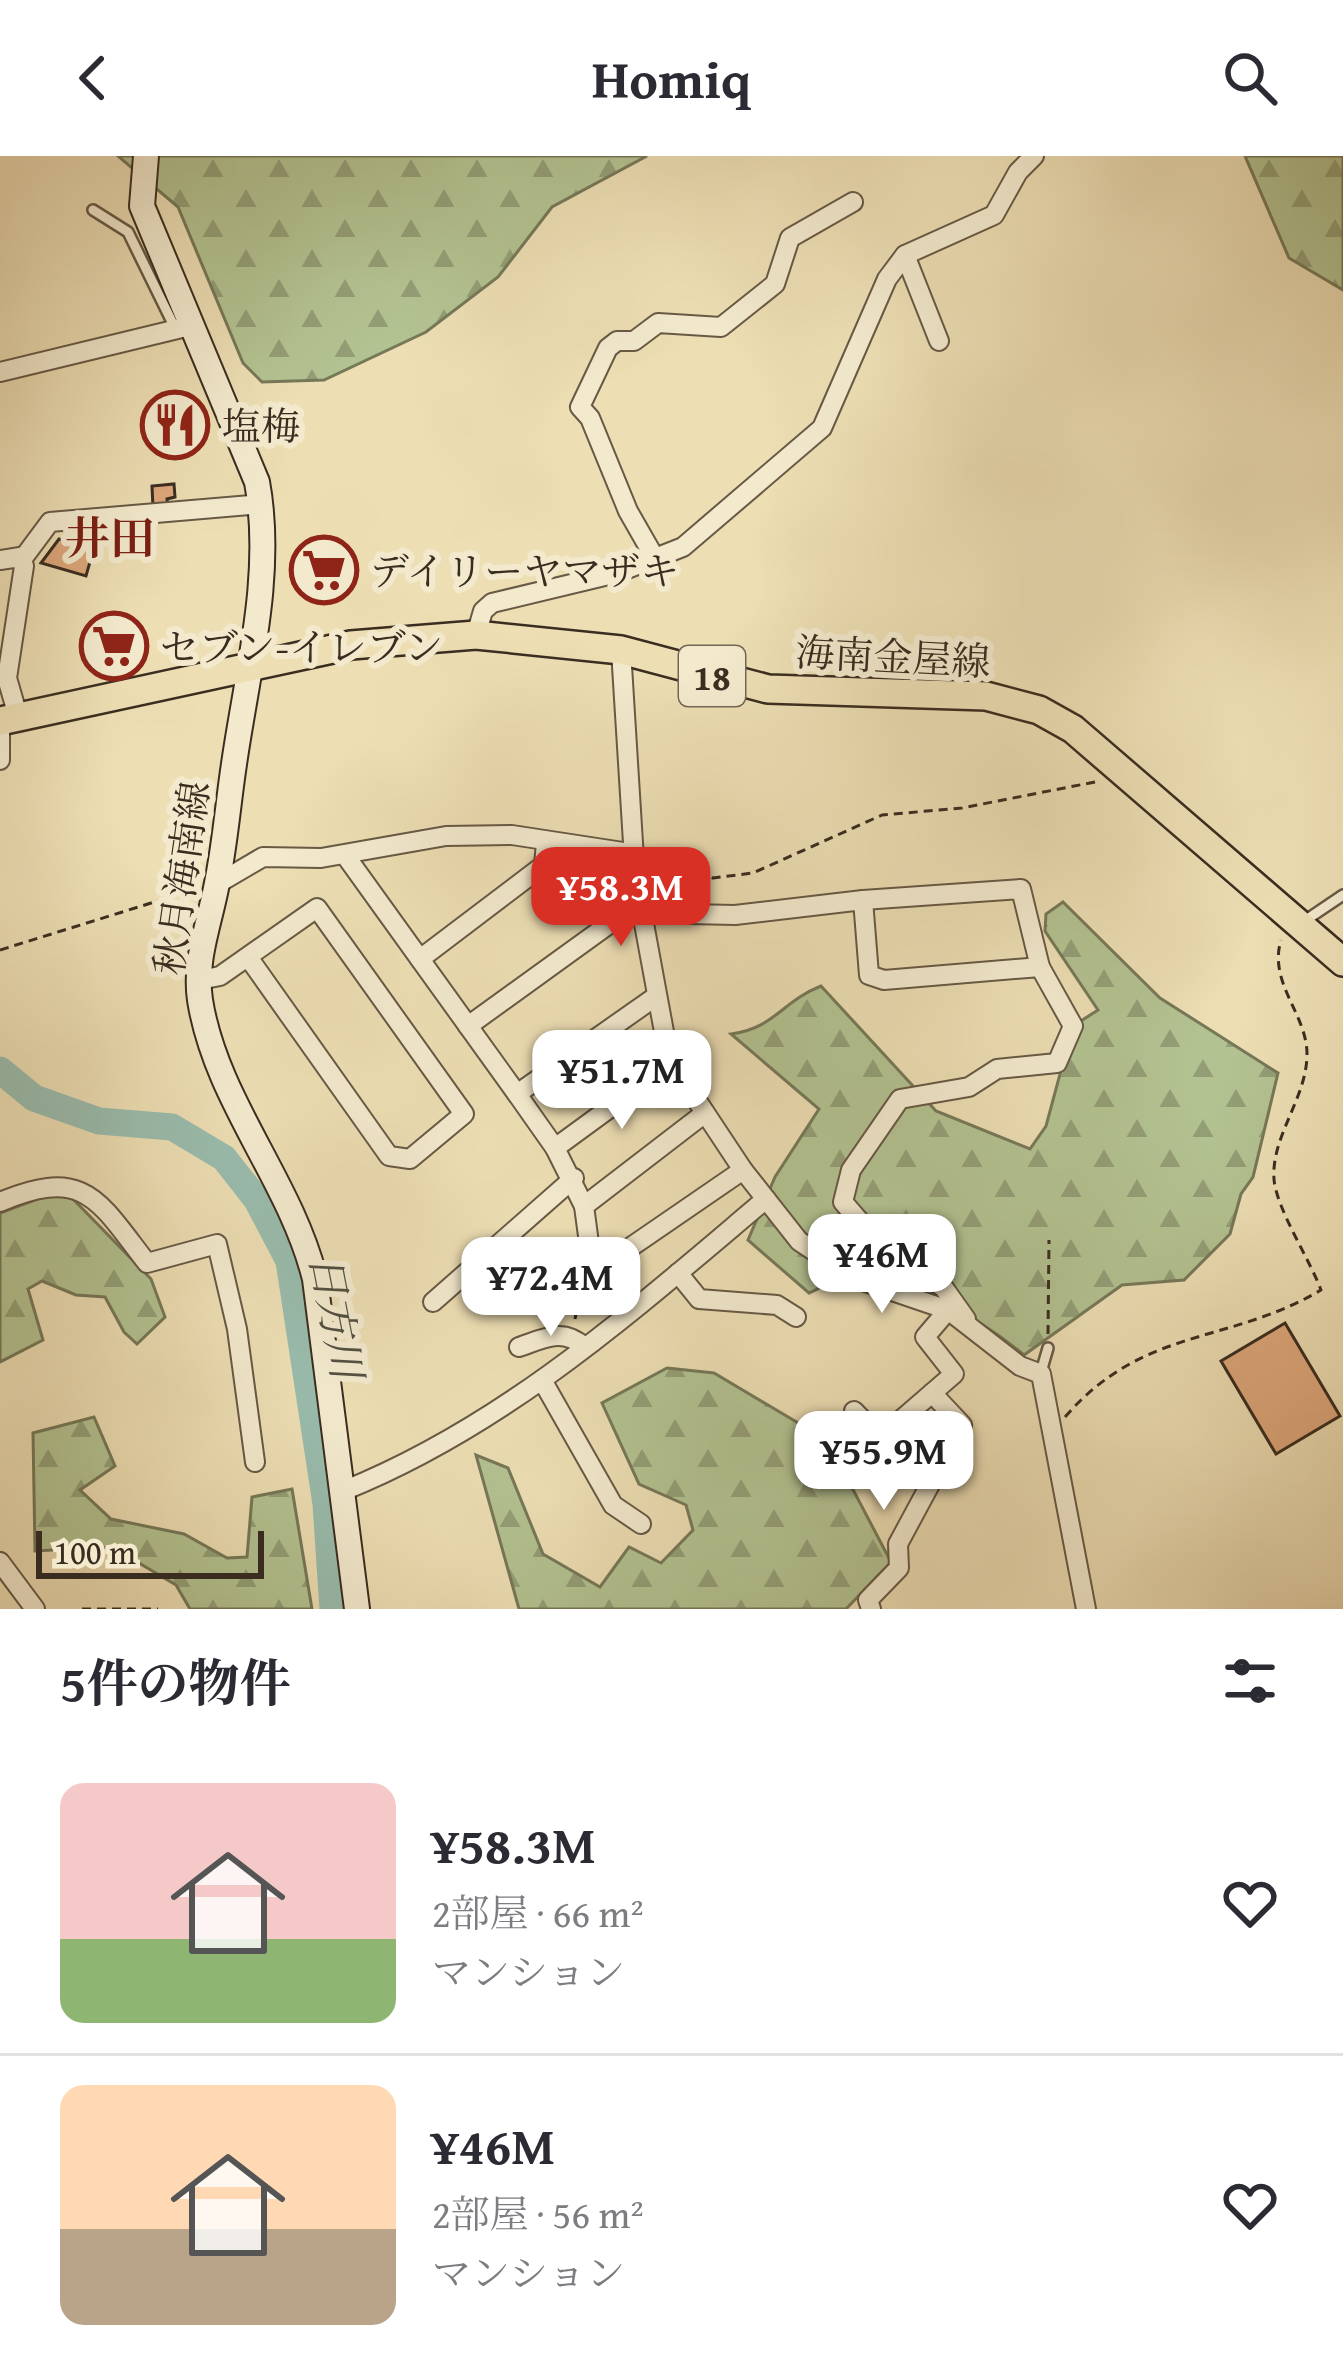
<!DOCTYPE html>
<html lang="ja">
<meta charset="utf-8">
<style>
body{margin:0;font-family:"Gentium Book Plus","Noto Serif JP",serif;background:#f7f7f7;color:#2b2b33;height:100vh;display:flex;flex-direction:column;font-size:45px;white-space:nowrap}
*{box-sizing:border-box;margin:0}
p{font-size:39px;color:#7c7c81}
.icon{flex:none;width:66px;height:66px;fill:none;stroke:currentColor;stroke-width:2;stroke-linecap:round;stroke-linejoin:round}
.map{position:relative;height:1453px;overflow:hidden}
.details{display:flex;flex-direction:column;background:#fff;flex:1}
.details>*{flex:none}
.scale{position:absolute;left:36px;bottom:30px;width:228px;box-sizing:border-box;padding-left:12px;border:6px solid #3a2d20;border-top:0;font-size:33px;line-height:42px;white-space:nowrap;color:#3a2d20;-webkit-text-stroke:9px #f3eace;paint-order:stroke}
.price{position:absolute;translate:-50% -102px;padding:0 27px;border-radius:24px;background:#fff;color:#222;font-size:39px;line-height:78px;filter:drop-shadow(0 3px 6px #0008)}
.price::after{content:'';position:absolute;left:50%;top:72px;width:36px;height:27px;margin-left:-18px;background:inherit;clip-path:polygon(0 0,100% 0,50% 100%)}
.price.on{background:#d93025;color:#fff}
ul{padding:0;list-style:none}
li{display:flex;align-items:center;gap:36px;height:300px;padding:0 60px}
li+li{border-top:3px solid #e1e1e2}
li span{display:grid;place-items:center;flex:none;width:336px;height:240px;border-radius:24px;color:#555}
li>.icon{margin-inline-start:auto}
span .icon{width:144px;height:144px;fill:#fffc;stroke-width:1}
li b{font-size:51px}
h2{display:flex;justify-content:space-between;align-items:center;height:144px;padding:0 60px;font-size:51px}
header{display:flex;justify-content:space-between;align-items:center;height:156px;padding:0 60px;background:#fff;font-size:54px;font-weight:800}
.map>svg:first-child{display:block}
.forest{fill:url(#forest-firs);stroke:#767858;stroke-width:3}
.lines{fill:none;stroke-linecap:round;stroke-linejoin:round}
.river{stroke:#99bcad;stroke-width:27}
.building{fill:#dda77b;stroke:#3a2d20;stroke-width:3}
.service-casing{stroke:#675945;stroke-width:14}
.minor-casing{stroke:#675945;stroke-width:22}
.secondary-casing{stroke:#3a2d20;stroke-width:28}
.primary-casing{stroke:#3a2d20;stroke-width:32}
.path{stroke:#3a2d20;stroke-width:3;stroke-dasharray:9 6;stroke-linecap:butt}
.service{stroke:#f3eace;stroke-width:9}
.minor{stroke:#f3eace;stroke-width:18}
.secondary{stroke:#f3eace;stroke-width:24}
.primary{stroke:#eddeb4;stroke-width:27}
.labels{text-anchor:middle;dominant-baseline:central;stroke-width:12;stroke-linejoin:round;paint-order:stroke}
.shield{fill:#f3eace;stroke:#726654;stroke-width:3}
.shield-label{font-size:36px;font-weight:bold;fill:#3a2d20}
.poi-label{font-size:39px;fill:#3a2d20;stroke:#f3eace;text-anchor:start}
.street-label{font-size:39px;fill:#3a2d20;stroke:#f3eace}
.water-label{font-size:42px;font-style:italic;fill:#525143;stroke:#f3eace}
.quarter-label{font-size:45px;font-weight:bold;fill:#7a1f14;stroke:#f3eace}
</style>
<header><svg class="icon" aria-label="back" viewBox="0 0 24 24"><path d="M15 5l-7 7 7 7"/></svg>Homiq<svg class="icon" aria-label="search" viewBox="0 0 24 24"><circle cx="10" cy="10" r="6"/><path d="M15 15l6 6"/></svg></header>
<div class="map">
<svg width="1343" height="1453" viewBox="0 0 1343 1453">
<defs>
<pattern id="forest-firs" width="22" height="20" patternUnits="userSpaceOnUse" patternTransform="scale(3)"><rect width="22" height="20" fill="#b3c291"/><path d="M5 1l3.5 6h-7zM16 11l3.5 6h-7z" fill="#939e76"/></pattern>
</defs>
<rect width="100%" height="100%" fill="#eddeb4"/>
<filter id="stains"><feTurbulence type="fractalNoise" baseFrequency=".00167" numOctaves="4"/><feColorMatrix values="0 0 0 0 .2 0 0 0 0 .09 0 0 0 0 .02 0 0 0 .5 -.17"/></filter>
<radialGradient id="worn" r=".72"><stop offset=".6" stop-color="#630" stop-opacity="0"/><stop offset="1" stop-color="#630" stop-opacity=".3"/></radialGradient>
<g class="forest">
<polygon points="118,0 647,0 552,51 498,121 426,176 324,224 262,226 243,207 178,51"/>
<polygon points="1245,0 1343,0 1343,134 1289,102"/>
<path d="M1063,746L1160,842L1278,917L1253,1021L1241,1038L1230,1078L1184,1124L1122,1129L1024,1199C986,1167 905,1117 853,1119C839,1120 823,1131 809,1137L748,1084L775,1021L819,953L731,878C775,872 781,846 821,830L936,955L1030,993L1046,970L1073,870L1098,854L1045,775L1046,758Z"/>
<polygon points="48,1039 71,1041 151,1123 165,1161 137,1188 124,1176 105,1141 76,1139 42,1125 28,1133 43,1184 0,1206 0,1057"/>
<polygon points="667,1212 714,1217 827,1284 891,1406 846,1453 519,1453 476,1299 508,1312 543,1398 600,1431 629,1391 661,1407 693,1374 686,1349 639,1328 602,1247"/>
<polygon points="94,1261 115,1310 80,1334 111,1363 184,1378 227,1402 247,1401 252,1341 292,1333 312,1453 190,1453 176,1429 112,1391 35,1395 33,1277"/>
</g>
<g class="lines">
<polyline class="river" points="0,914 34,942 99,965 172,971 224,1002 257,1044 289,1105 326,1348 333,1453"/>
</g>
<g class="building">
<polygon points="180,258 191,276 162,276 161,263"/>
<polygon points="174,328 175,341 167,343 168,351 153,352 152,330"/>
<polygon points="59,383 94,392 86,420 41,407"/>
<polygon points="330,388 346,429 320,440 303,398"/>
<polygon points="1285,1167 1340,1260 1276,1298 1221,1205"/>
</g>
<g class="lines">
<defs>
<g id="service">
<polyline points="93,54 128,76 175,172"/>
<polyline points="1303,766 1343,739"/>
<polyline points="1041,1216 1048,1192"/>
</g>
<g id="minor">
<polyline points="905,99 939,185"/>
<polyline points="0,216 190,170"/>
<polyline points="0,404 20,401 24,410 7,522 18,560"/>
<polyline points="656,404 628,355 590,262 580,251 608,192 617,185 634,185 658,167 721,171 775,128 790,82 853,46"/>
<polyline points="21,405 50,366 261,348"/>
<polyline points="476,479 483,455 492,447 617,417 683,391 822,272 887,123 905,99 994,59 1018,16 1034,0"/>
<polyline points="621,494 635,719 667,892 688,931 743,1014 799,1085 854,1122 948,1154 1020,1210 1041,1218 1086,1453"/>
<polyline points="0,566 0,604"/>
<polyline points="345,699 517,938"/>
<polyline points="217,728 263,701 321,702 446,680 512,679 636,698"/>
<polyline points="863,744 1021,733 1040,811"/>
<polyline points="643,757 735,759 863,744 869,819 884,824 1040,811 1073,870 1057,907 997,913 969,931 900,943 851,1014 843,1046 875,1083 944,1132 966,1163"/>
<polyline points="420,803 544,709 546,687"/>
<polyline points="200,824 220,820 317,752 464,958 410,1003 389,1000 248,801"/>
<polyline points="468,870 641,745"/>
<polyline points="705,957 584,1050 593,1117 743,1014"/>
<polyline points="555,992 517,938 655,841"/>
<path d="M0,1046C85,1010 98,1044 147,1107L217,1088L237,1173L255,1306"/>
<polyline points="584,1050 555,992 674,905"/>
<polyline points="678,1117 699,1143 777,1149 796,1161"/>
<polyline points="433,1146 574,1022"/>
<path d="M519,1191C543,1183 563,1171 584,1191"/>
<polyline points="542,1224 613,1349 641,1368"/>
<polyline points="854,1255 880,1282 954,1218 925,1181 948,1154"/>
<path d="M343,1335C505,1270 633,1155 766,1043"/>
<polyline points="0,1406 35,1453"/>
<polyline points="871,1453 868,1444 899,1412 898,1388 962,1269 932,1237"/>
</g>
<path id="secondary" d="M146,0L142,50L257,326C274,418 247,517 234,608C228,648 225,688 217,727C210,766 194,804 200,844C216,945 291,1025 315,1123L357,1453"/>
<polyline id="primary" points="0,565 351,489 476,479 621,494 768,533 986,540 1039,554 1073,573 1343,806"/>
</defs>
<use href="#service" class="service-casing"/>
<use href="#minor" class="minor-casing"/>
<use href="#secondary" class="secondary-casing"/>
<use href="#primary" class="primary-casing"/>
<g class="path">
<polyline points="654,705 713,722 753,717 882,659 962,652 1100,625"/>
<polyline points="0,794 193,734"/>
<polyline points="575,1163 581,1132"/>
<polyline points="1048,1178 1049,1084"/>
<path d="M1065,1261C1144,1170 1228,1189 1321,1134C1310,1104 1276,1052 1274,1023C1271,980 1307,942 1307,898C1307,858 1268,827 1281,784"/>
<polyline points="82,1453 158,1453"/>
</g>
<use href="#service" class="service"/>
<use href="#minor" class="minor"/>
<use href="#secondary" class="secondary"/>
<use href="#primary" class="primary"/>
</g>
<defs>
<symbol id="restaurant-ring" viewBox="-11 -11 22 22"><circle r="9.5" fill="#f3eace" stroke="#8f2418" stroke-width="1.5"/><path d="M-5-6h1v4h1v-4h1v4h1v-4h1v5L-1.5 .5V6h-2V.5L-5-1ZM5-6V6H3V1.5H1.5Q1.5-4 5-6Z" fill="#8f2418"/></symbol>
<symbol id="supermarket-ring" viewBox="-11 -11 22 22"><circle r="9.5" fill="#f3eace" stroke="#8f2418" stroke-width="1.5"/><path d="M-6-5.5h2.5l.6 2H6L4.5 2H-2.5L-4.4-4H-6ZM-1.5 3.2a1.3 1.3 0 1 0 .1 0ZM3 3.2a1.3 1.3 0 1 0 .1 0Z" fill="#8f2418"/></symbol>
</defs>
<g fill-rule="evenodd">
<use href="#restaurant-ring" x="137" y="231" width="76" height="76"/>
<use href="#supermarket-ring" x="286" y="376" width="76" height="76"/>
<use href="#supermarket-ring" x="76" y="452" width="76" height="76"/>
</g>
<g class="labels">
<rect class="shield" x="679" y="490" width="66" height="60" rx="9"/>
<g class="shield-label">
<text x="712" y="520">18</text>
</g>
<g class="poi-label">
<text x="222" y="269">塩梅</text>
<text x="370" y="414">デイリーヤマザキ</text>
<text x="160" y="490">セブン-イレブン</text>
</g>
<g class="street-label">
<text transform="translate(893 500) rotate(3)">海南金屋線</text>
<text transform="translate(181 722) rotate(-82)">秋月海南線</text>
</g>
<g class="water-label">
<text transform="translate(337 1160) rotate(79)">日方川</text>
</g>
<g class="quarter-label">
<text x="110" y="381">井田</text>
</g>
</g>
<rect width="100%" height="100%" filter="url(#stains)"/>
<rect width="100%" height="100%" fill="url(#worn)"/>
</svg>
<div class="scale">100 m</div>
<b class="price on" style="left:621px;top:793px">¥58.3M</b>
<b class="price" style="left:622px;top:976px">¥51.7M</b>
<b class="price" style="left:882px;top:1160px">¥46M</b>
<b class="price" style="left:551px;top:1183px">¥72.4M</b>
<b class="price" style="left:884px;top:1357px">¥55.9M</b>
</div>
<section class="details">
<h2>5件の物件<svg class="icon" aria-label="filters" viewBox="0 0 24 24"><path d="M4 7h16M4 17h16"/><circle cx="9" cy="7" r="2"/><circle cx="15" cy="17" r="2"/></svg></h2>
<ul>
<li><span style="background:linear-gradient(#f6c9c9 65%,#8fb573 0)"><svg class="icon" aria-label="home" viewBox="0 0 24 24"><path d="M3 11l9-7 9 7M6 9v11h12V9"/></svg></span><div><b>¥58.3M</b><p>2部屋 · 66 m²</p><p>マンション</p></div><svg class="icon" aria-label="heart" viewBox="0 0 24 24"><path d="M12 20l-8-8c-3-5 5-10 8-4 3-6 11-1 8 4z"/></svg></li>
<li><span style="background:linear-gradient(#ffd9b3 60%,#b9a48a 0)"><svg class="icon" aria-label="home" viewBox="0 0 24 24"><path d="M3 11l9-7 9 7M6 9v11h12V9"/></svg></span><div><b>¥46M</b><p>2部屋 · 56 m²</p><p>マンション</p></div><svg class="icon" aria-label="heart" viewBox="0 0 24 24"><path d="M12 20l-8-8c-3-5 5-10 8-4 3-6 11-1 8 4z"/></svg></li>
</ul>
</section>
